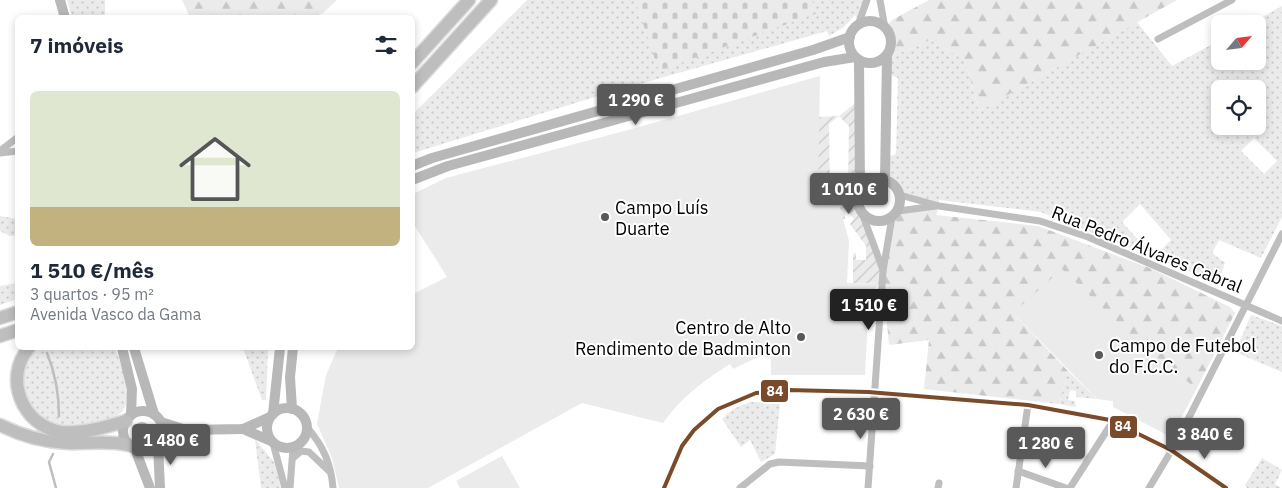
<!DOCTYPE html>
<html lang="pt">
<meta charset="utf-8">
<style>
body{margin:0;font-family:"IBM Plex Sans",sans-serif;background:#f6f6f7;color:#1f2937;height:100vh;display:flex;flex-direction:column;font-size:19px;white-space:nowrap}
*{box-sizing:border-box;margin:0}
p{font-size:16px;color:#747a83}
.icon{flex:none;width:28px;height:28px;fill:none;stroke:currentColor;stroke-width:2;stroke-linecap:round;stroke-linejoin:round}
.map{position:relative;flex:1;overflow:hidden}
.drawer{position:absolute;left:15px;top:15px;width:400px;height:335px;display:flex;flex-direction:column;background:#fff;border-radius:8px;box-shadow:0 2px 8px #0003}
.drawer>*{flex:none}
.needle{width:32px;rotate:62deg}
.fabs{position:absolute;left:1211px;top:15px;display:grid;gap:10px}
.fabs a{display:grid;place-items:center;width:55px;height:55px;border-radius:8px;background:#fff;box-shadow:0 2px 8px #0003;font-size:25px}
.price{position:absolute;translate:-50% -42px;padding:0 11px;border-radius:5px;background:#595959;color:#fff;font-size:16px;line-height:32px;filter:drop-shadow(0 1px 2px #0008)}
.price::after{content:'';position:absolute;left:50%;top:30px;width:15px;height:11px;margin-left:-8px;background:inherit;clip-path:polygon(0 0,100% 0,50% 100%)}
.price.on{background:#222;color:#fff}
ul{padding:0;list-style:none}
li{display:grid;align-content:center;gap:10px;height:265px;padding:0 15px}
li+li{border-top:1px solid #e0e1e3}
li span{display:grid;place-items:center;height:155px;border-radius:8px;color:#555}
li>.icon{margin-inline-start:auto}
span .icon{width:90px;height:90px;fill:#fffc;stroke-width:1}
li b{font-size:21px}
h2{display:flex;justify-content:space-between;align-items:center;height:60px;padding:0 15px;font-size:21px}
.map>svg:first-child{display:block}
.grass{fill:url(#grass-dots);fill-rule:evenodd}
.forest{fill:url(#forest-firs)}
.cemetery{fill:url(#cemetery-stones)}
.garden{fill:url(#garden-furrows)}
.pitch{fill:#ebebeb}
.water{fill:url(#water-ripples)}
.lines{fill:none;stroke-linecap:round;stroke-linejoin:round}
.stream{stroke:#bebebe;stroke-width:2.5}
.highway-casing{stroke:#dbdbdb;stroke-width:15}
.street{stroke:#bebebe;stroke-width:7}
.secondary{stroke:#b8b8b8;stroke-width:10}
.highway{stroke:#bebebe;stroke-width:12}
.bus-1-casing{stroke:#fff;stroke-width:8}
.bus-1{stroke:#7a4b2a;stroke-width:4}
.poi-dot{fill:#595959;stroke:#fff;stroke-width:2}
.labels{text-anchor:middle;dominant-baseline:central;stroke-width:4;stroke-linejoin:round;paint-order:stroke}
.poi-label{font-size:18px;fill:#000;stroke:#fff;text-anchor:start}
.street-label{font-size:18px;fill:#000;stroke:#fff}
.line-badge{stroke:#fff;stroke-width:2}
.badge-label{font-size:14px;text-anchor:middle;font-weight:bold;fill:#fff}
</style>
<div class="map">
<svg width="1282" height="488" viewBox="0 0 1282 488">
<defs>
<pattern id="grass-dots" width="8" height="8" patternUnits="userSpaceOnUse" patternTransform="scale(1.25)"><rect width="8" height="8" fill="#ebebeb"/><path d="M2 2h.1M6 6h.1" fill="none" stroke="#c8c8c8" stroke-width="1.8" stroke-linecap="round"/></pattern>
<pattern id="forest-firs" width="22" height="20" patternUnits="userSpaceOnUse" patternTransform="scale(1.25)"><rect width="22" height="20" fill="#ebebeb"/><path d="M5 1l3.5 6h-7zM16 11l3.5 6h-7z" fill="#c8c8c8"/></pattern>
<pattern id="cemetery-stones" width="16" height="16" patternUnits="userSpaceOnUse" patternTransform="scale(1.25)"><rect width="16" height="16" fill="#ebebeb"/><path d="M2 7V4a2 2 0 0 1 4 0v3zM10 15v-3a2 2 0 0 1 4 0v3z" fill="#c8c8c8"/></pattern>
<pattern id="garden-furrows" width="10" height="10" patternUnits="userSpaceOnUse" patternTransform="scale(1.25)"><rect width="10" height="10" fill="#ebebeb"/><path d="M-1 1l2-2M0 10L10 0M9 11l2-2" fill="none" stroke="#c8c8c8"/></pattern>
<pattern id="water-ripples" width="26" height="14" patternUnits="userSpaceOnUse" patternTransform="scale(1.25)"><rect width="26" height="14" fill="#bebebe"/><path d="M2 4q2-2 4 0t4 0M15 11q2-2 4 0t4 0" fill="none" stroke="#a2a2a2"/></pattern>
</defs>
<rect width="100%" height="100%" fill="#fff"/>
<g class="grass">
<polygon points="67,0 105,0 105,17 72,17"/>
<polygon points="527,0 635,0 660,71 812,0 867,0 859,21 855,15 844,27 829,36 827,31 608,93 413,153 412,115"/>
<path d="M1282,6V217L1261,258L1219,240L1212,253L1225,263L1218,283L1041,212L939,200V206L900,195L891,183L885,180L886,158L896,154L898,78L887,73V55L906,51L930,40L965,60L979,111L1137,22L1172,66L1220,40V61H1258V24H1250ZM1220,89H1258V126H1220ZM1254,138L1277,161L1264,174L1241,151ZM1140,204L1171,240L1154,257L1122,222Z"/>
<polygon points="0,216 17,219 17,236 10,236 0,231"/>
<polygon points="17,283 17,299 0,305 0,286"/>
<polygon points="1251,315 1282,326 1282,372 1235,352"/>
<path d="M36,348H115C121,363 132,390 125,407C120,418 107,421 96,423C80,426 63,429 47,422C21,408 14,368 36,348Z"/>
<polygon points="243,348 268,348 266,400 262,400"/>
<polygon points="1068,371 1097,399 1076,397 1076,391 1070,390 1068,400 1075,401 1076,407 1059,404"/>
<polygon points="750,402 780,403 775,454 761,462 750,440 741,447 722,419 733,409"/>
<polygon points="255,439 275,463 281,488 261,488"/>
<polygon points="1262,458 1282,470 1275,484 1281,488 1247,488 1245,485"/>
</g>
<g class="forest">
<polygon points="182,0 337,0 323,13 311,18 190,17"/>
<polygon points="929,0 1177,0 979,111 965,60 930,40 906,51 887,55 891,41 885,28 892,20"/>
<polygon points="939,206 936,215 1038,226 1152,269 1230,307 1235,313 1196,390 1182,377 1178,379 1158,358 1149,367 1143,360 1013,313 1068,371 1059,404 924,389 929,340 889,345 883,283 892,217 898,211"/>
</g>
<polygon class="cemetery" points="635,0 812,0 817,13 659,71"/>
<path class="garden" d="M859,100L860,190C851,216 884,253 883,284L853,283V254L856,253V260H866V246L850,224L854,219L845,208V219H840L838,200L841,203L843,201L839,188L848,183L849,126L839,116L829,124L830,194L818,193V117L839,116Z"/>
<g class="pitch">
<path d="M820,76L818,188L838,200L849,241L847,283L879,284L869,296L865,375H771V357H758L733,369L730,364C702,382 683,396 663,423L582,403L428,488H339L332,458L317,424L326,375L338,348H412L413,294L447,277L413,223V194L446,178L628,130Z"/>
<polygon points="1062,269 1148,351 1143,360 1149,367 1158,358 1178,379 1182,376 1196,390 1171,437 1113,407 1113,401 1097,399 1013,313"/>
<polygon points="502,456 520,488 460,488 456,481"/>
</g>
<circle class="water" cx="142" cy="431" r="9"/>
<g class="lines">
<g class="stream">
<path d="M47,353C56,375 59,393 59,416"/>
<polyline points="53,454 49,462 56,488"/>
</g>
<defs>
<g id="highway">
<polyline points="412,63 469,0"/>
<polyline points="412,87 491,0"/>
<polyline points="0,318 18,312"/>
<polyline points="0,336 18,330"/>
<path d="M29,348C3,377 22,426 61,432C82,434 106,427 126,421"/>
<path d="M0,425C20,435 44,442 67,443C88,444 107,440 128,445"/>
</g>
</defs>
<use href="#highway" class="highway-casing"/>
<g class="street">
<polyline points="880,0 885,28"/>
<polyline points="858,25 867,0"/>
<polyline points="1158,39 1232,0"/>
<polyline points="0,151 18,137"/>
<polyline points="0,153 18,151"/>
<polyline points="900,195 939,206 1040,221 1088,237 1282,321"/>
<polyline points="898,211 936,206"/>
<polyline points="862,213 883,270"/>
<path d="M307,427C323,446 331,463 333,488"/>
<polyline points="273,443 285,488"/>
<polyline points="294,457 301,451 309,452 329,471"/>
<polyline points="1018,471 1066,488"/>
<polyline points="290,488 293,448"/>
<polyline points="664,488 682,446 694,430 718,409 756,393 788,390 868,392 1028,405 1110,420 1171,450 1226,488"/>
<polyline points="740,488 770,464 779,462 870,466"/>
<polyline points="868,488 883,271 892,217"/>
<polyline points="938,488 939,483"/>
<polyline points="1016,488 1028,405"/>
<polyline points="1070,488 1113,421"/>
<polyline points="1149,488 1176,443 1282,234"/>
</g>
<g class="secondary">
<polyline points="60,0 65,18"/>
<circle cx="870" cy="42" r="21"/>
<polyline points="859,60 860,190"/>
<polyline points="412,166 432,158 813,50 850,37"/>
<circle cx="879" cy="200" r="21"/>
<polyline points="412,180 448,166 824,62 855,57"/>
<polyline points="885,180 887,55"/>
<polyline points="122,348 132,389 131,415"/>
<polyline points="134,348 154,414"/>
<circle cx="287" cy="428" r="20"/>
<polyline points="292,409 290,377 293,348"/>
<circle cx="143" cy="431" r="20"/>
<polyline points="273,414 280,348"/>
<polyline points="161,422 186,430 243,429 270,417"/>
<polyline points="243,429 271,441"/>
<polyline points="161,440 186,430"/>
<polyline points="158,445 160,488"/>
<polyline points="135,449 150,488"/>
</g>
<use href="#highway" class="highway"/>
<defs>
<polyline id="bus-1" points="664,488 682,446 694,430 718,409 756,393 788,390 868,392 1028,405 1110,420 1171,450 1226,488"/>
</defs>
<use href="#bus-1" class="bus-1-casing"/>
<use href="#bus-1" class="bus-1"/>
</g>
<g class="poi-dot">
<circle cx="605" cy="217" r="5"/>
<circle cx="801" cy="337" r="5"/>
<circle cx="1099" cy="355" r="5"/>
</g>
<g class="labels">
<g class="poi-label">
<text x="615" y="207">Campo Luís<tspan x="615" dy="21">Duarte</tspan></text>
<text x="791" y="327" text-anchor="end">Centro de Alto<tspan x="791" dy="21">Rendimento de Badminton</tspan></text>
<text x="1109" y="345">Campo de Futebol<tspan x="1109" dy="21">do F.C.C.</tspan></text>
</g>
<g class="street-label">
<text transform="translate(1147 249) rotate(22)">Rua Pedro Álvares Cabral</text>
</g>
</g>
<g class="line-badge">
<rect x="760" y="379" width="29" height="24" rx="5" fill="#7a4b2a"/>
<rect x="1109" y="415" width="29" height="24" rx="5" fill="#7a4b2a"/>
</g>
<g class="badge-label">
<text x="775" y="396">84</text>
<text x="1123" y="431">84</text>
</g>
</svg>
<div class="fabs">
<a><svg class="needle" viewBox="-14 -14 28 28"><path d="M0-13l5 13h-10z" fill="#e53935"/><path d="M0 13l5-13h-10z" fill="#747a83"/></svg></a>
<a><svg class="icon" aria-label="locate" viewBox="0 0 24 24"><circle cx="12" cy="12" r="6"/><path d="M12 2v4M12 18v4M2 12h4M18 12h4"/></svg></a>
</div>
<b class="price" style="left:636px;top:126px">1 290 €</b>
<b class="price" style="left:849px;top:215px">1 010 €</b>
<b class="price on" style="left:869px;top:331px">1 510 €</b>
<b class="price" style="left:861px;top:440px">2 630 €</b>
<b class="price" style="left:1205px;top:460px">3 840 €</b>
<b class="price" style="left:171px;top:466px">1 480 €</b>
<b class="price" style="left:1046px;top:469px">1 280 €</b>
<section class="drawer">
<h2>7 imóveis<svg class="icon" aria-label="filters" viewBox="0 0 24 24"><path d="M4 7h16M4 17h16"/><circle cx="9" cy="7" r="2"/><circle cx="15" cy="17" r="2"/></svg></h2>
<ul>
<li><span style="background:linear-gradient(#dfe7d0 75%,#c2b280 0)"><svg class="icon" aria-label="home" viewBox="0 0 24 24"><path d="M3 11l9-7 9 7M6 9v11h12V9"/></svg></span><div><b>1 510 €/mês</b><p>3 quartos · 95 m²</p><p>Avenida Vasco da Gama</p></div></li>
</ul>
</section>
</div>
